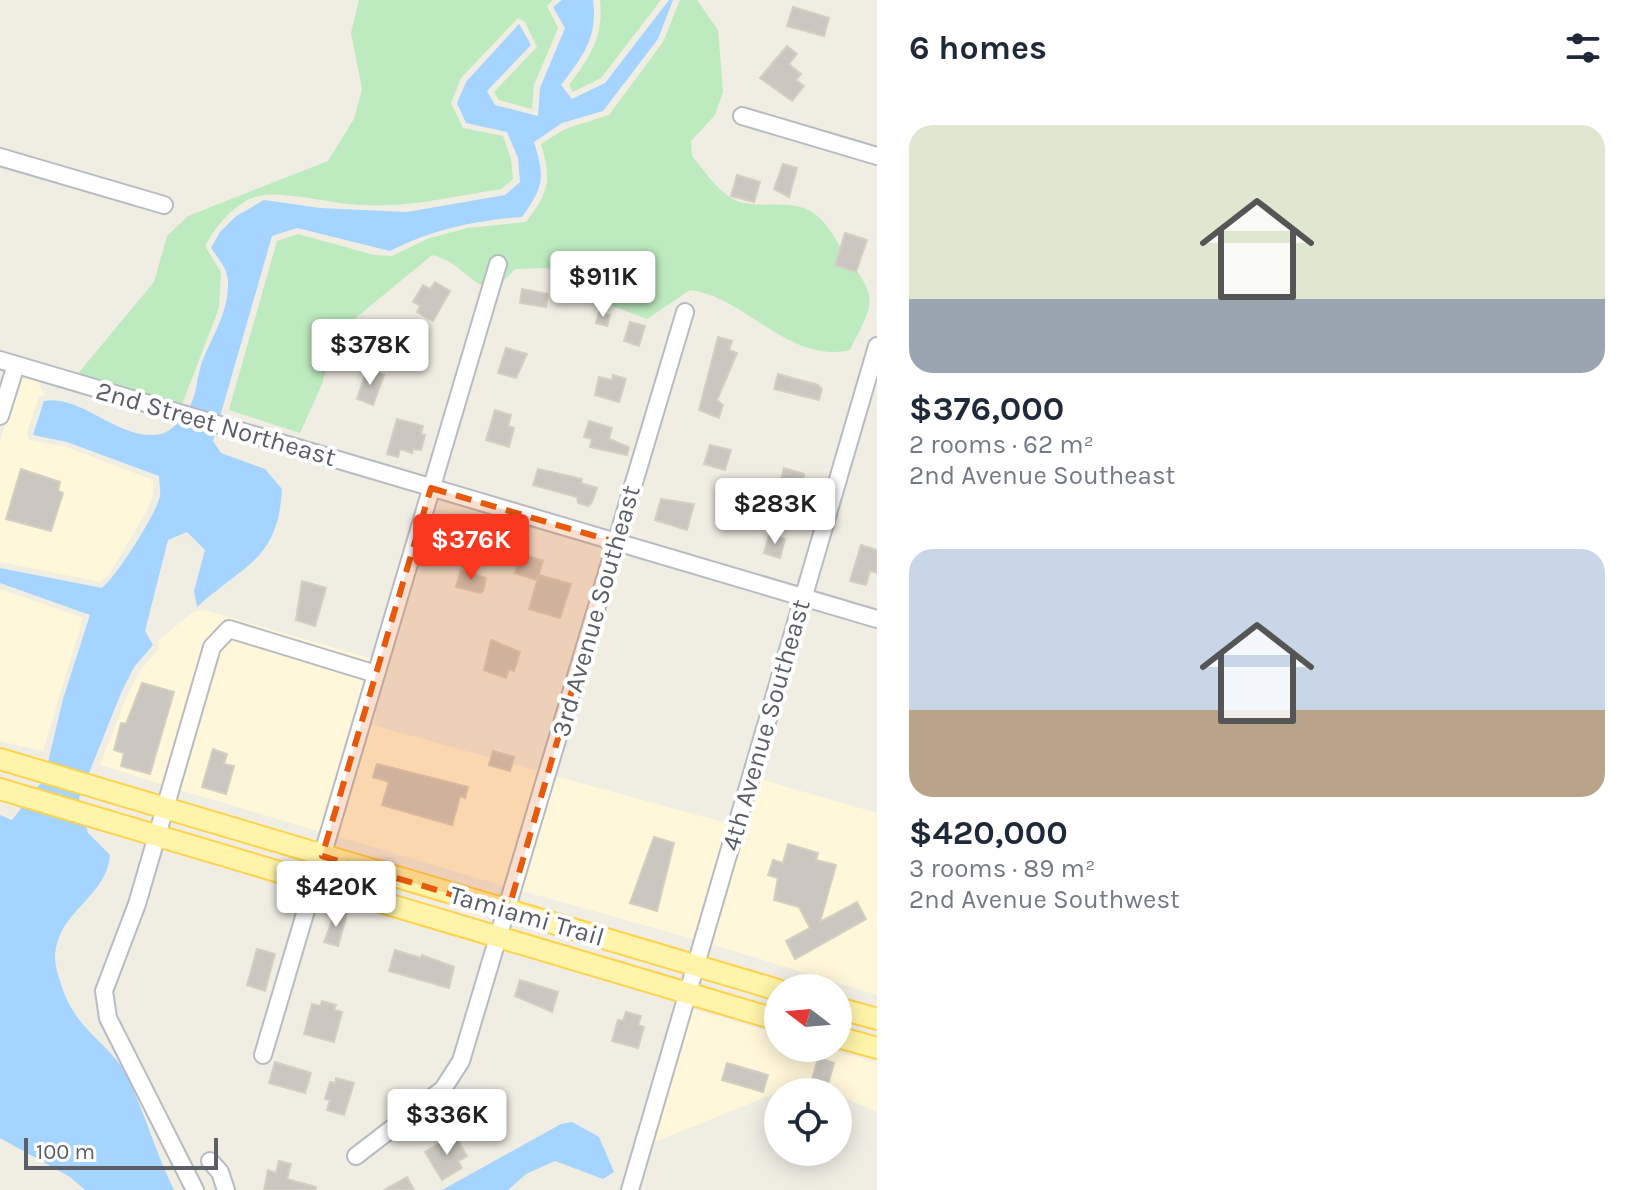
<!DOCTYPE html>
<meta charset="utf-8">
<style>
body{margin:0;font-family:Karla,sans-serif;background:#f2f2f3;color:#1f2937;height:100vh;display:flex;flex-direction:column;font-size:30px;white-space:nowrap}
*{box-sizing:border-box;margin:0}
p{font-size:26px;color:#747a83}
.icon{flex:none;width:44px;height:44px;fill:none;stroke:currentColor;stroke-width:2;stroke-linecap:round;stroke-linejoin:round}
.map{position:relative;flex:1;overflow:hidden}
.side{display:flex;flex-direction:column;background:#fff;width:760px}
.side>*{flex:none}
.needle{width:52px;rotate:286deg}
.fabs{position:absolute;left:764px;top:974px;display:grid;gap:16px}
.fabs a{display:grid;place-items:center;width:88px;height:88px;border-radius:50%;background:#fff;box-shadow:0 4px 20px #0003;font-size:40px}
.scale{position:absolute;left:24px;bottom:20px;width:194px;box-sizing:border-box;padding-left:8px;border:4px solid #5b5f65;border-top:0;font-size:22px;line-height:28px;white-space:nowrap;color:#5b5f65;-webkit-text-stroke:6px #fff;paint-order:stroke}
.price{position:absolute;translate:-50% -68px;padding:0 18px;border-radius:8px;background:#fff;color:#222;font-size:26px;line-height:52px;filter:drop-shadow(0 2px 4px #0008)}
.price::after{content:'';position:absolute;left:50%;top:48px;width:24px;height:18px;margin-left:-12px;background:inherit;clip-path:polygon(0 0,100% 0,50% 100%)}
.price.selected{background:#fa381f;color:#fff}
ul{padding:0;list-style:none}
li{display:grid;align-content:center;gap:16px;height:424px;padding:0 32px}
li span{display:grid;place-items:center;height:248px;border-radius:24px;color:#555}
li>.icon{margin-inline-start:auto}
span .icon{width:144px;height:144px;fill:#fffc;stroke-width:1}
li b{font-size:34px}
h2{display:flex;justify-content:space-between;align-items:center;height:96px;padding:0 32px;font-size:34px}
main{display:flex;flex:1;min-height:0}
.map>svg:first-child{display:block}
.commercial{fill:#fff7d9}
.green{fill:#bdeabf}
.water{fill:#a4d4ff}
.building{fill:#cbc7c0;stroke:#d5cfc1;stroke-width:2}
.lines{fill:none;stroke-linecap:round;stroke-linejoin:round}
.minor-casing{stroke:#b8bbc1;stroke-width:20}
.major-casing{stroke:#ffd34d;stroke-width:24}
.minor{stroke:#fff;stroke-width:16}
.major{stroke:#fff4a9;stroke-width:20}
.marked{fill:#e8590c;fill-opacity:0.2;stroke:#e8590c;stroke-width:6;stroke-dasharray:16 10;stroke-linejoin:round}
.labels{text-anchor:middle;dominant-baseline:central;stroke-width:8;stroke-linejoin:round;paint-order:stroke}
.street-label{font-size:26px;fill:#5b5f65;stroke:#fff}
</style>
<main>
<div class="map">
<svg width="877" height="1190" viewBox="0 0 877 1190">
<rect width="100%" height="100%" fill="#f0ede3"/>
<g class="commercial">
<polygon points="22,373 35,377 45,395 39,397 33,414 27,433 29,440 66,447 153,480 153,495 147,510 109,575 100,582 0,562 0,441"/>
<polygon points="0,589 83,618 43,751 0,741"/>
<polygon points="204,610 373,659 371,665 223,625 165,785 100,765 127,696 140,671 159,649 158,641 193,612"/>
<polygon points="231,637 367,678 321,832 180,790 218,650"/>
<polygon points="387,663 373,725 541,772 507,887 336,836"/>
<polygon points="555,776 730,824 697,940 522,891"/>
<polygon points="759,779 877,813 877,995 711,944"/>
<polygon points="692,1009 778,1034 778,1048 826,1048 877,1063 877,1112 838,1095 838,1092 778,1092 652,1143"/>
</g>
<g class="green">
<path d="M359,0H553L547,6L558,28L534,85L532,109L499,100L494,92L537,47L525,22L518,18L461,78L451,103L463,128L503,136L511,159L513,179L501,189C454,196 409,208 361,205C334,204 288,192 264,195C238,198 216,225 205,246L221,272L219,308L181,407L76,376L154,282L167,236L188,216L328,161L354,119L362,89L351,33Z"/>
<path d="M600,0H661L601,78L573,92L569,85C590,57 604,37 600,0Z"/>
<path d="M680,0H697L718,30L723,92L715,115L691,141L692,156C704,170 718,192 735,200C757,210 784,199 808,210C826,219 833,236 844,252C877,299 877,297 850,350C789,364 746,297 690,290L647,319L600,301L583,284L565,275L547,268L515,269L499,286L507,260L493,256L483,286C461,274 458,262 432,255L346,326L333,344L322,384L300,433L229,410L277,241L298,234L374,255L392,256L427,239L467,228L526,222C549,191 552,182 541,144L565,129L609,115L663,42Z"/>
</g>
<g class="water">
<path d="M562,0H593C598,37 583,56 561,85L572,99L605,83L669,0H673L658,39L603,111L562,123L534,142C545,178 544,186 522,217C473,221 434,229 390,251L297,228L272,236L213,441L221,453L265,469L282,489C278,561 244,564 197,607L194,591L205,550L187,532L168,540L145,631L153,645L134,667L121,693L79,798L88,833L110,855C107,895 63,909 56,948C53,960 57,972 61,984C76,1034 113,1043 130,1082C146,1118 157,1155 174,1190H85L70,1177L0,1138V815L12,820L44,779L63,699L90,615L0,583V568L102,588C116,577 157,513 160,496C161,490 159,482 159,476L67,442L33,435L44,401C83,394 120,443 161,434C174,431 185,415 191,404C197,392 197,376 202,362C213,335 229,311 228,281C227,268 219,259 211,248L220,232L235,217L264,200L320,208L407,212L505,195L520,182L518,158L507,132L466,123L457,103L466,82L519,24L531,45L487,91L495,105L538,116L540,88L565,28L553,7Z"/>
<polygon points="572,1122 599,1137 614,1172 603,1179 555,1161 526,1174 508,1190 442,1190 561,1124"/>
</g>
<g class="building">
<polygon points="793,7 829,18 824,36 787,26"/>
<polygon points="787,46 797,54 789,64 801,74 796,80 804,86 792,101 760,78"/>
<polygon points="783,164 797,168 789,197 774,189"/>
<polygon points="737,175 760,182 754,202 731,196"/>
<polygon points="845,233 867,240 856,272 835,265"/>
<polygon points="435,282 450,291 433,321 417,312 420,306 413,302 423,285 430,289"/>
<polygon points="522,289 548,294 546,307 520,303"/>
<polygon points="599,312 610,315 607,326 596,323"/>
<polygon points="630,322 645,326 639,346 624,341"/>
<polygon points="718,337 732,341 729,350 737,353 717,400 723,405 719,418 699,410"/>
<polygon points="506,348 527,354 516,378 498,373"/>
<polygon points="367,369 384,375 373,405 357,399"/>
<polygon points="778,374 818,385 822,389 819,400 774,389"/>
<polygon points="613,375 626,379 619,402 595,395 599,377 612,380"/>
<polygon points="495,410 511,415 508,426 514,428 509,447 486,440"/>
<polygon points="397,419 423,426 421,434 425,435 421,450 413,449 412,453 400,449 398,457 387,454"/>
<polygon points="589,421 612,428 609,439 629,447 627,455 590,447 592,439 584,437"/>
<polygon points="710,445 731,450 725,470 704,464"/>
<polygon points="784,468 804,474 798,505 781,500 784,493 778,491"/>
<polygon points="21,469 60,482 58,491 63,493 51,531 6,519"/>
<polygon points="538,469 582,479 581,483 597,488 592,502 588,506 578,503 577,497 533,485"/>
<polygon points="661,499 694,504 687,530 655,520"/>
<polygon points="769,535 785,539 780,558 764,553"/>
<polygon points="861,545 877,550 877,573 870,571 866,585 850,581"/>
<polygon points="521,554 543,561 537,580 515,573"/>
<polygon points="461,570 486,578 483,591 480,593 456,587"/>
<polygon points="539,575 571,584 560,618 529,609"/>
<polygon points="302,581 326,588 315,626 296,620"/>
<polygon points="491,640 520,652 514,671 509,669 506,678 484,670"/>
<polygon points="142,683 174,692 150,774 121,766 124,753 114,750 121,723 126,724"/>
<polygon points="213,749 227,754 224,764 234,766 226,794 202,787"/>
<polygon points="493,751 514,757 510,771 489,765"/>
<polygon points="377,764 468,787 465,798 460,796 452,825 382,805 389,782 373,777"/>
<polygon points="654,837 674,843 657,911 630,903"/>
<polygon points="788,844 818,853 816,860 836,865 820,922 857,902 866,919 795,959 786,941 810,928 799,907 774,900 778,878 768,875 773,860 783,863"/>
<polygon points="336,910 346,913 346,917 338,946 324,942"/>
<polygon points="257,949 275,954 265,991 247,985"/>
<polygon points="395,950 421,958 422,955 454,967 449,988 389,971"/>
<polygon points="520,980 558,992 552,1012 515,996"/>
<polygon points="322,1001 336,1005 334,1010 342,1012 334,1042 304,1034 312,1004 320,1006"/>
<polygon points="626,1012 641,1016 638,1025 644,1027 638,1048 612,1041 618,1020 623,1021"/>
<polygon points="818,1058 834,1063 826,1092 809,1090"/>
<polygon points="275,1062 311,1073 305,1093 269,1083"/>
<polygon points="727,1063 768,1075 763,1092 722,1080"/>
<polygon points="336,1078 354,1083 344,1115 327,1110 330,1100 325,1099 330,1082 335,1083"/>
<polygon points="454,1134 467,1156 458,1161 462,1168 442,1180 425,1152"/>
<polygon points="279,1161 291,1164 287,1179 316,1187 315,1190 264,1190 268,1170 276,1173"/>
<polygon points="407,1177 414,1190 384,1190"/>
</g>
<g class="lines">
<defs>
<g id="minor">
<polyline points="742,116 877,156"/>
<polyline points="0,157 164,205"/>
<polyline points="0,360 877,619"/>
<polyline points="0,416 16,365"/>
<polyline points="263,1055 498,264"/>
<polyline points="356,1156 443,1089 461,1061 685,312"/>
<polyline points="210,1161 220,1172 226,1190"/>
<polyline points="195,1190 108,1018 104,991 137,904 212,647 229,629 376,674"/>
<polyline points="630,1190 877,346"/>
</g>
<g id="major">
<polyline points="0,759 778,990"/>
<polyline points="0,789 778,1020"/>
<polyline points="838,1008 877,1019"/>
<polyline points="838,1037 877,1048"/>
</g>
</defs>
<use href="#minor" class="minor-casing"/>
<use href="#major" class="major-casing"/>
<use href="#minor" class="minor"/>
<use href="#major" class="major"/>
</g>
<path class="marked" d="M431,488L615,542L508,911L322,856Z"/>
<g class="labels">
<g class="street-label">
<text transform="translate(216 424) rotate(16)">2nd Street Northeast</text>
<text transform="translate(596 611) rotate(-74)">3rd Avenue Southeast</text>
<text transform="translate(766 725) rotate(-74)">4th Avenue Southeast</text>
<text transform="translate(527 916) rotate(16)">Tamiami Trail</text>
</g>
</g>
</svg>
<div class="fabs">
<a><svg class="needle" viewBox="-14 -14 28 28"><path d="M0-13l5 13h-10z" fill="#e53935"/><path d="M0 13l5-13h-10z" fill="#747a83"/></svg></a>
<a><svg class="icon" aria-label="locate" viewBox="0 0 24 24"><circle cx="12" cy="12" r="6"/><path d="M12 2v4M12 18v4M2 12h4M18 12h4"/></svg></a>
</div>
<div class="scale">100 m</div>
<b class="price" style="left:603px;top:319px">$911K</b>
<b class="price" style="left:370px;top:387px">$378K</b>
<b class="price" style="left:775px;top:546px">$283K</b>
<b class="price selected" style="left:471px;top:582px">$376K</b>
<b class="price" style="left:336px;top:929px">$420K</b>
<b class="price" style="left:447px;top:1157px">$336K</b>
</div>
<section class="side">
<h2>6 homes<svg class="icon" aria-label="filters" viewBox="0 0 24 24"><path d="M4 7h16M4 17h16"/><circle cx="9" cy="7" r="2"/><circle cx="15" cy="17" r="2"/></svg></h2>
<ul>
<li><span style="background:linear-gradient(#dfe7d0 70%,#9aa5b1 0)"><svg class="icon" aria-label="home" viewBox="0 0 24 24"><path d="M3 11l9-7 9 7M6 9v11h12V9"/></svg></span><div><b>$376,000</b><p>2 rooms · 62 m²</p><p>2nd Avenue Southeast</p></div></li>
<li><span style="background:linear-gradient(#c9d6e8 65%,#b9a48a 0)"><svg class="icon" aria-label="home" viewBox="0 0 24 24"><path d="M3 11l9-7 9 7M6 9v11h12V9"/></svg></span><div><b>$420,000</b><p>3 rooms · 89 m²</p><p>2nd Avenue Southwest</p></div></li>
</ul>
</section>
</main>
